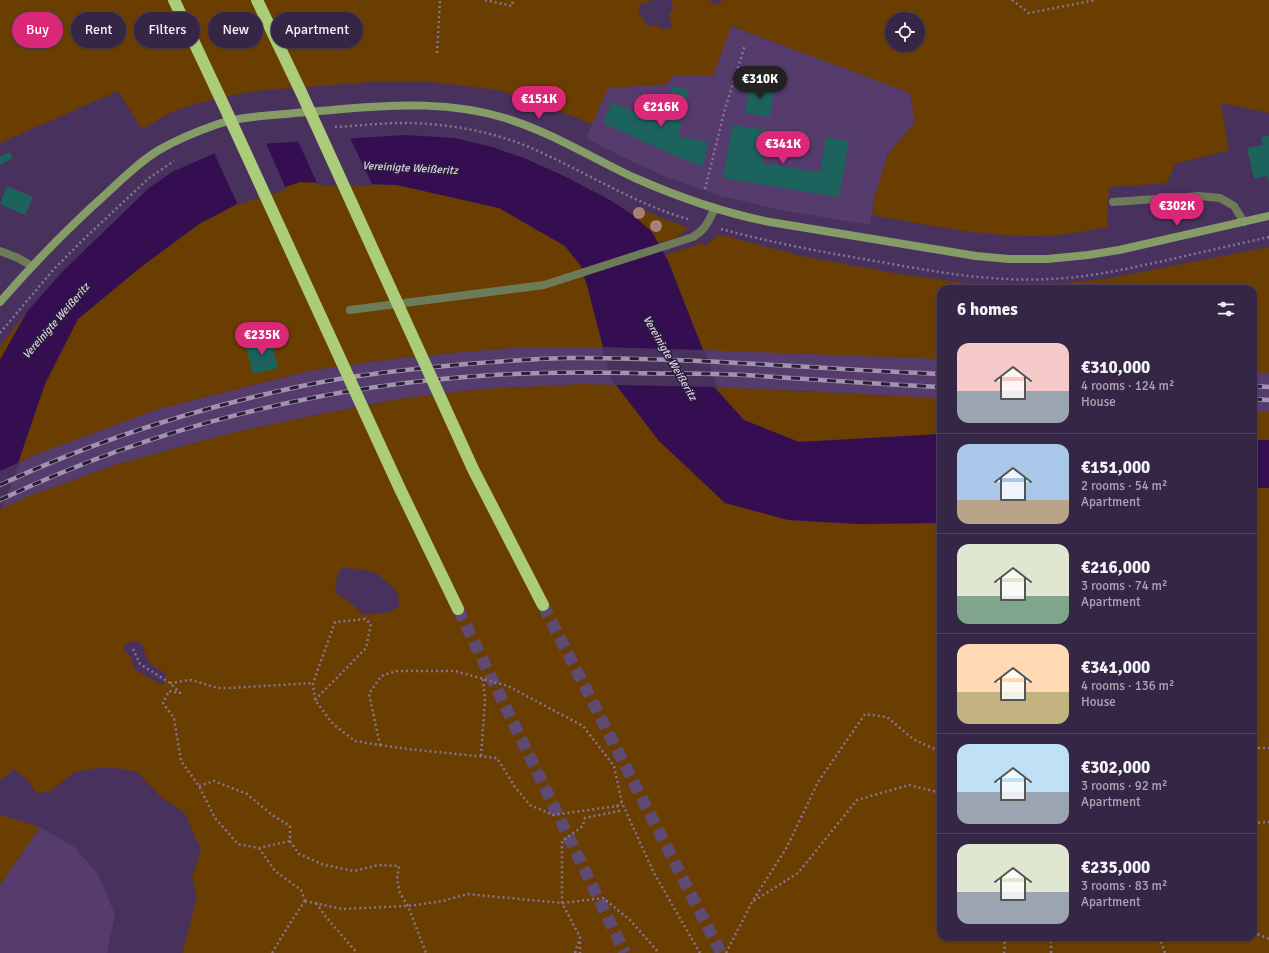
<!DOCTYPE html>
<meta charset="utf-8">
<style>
body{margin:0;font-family:Signika,sans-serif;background:#3d2e4d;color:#f1f3f6;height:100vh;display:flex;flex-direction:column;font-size:15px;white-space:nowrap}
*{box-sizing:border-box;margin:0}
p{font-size:13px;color:#aaa5b3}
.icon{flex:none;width:22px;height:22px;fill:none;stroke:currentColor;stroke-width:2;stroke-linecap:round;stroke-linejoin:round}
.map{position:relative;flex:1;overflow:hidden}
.details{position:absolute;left:937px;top:285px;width:320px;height:656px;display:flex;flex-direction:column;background:#362646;border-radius:12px;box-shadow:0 1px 3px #0004,0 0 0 1px #50435f}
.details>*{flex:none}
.banner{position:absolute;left:12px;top:12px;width:380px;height:36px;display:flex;gap:8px}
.tools{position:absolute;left:885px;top:12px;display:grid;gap:8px}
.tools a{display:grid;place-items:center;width:40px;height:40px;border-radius:50%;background:#362646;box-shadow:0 1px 3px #0004,0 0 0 1px #50435f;font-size:20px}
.price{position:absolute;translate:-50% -34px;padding:0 9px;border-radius:14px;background:#db2777;color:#fff;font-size:13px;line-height:26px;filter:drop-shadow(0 1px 2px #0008)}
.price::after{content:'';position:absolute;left:50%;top:24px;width:12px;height:9px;margin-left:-6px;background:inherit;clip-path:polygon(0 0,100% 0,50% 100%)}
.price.active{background:#222;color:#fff}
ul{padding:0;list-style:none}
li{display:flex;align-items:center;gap:12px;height:100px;padding:0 20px}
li+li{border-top:1px solid #50435f}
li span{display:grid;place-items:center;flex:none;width:112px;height:80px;border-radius:12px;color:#555}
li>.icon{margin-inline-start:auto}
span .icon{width:48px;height:48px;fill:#fffc;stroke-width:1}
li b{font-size:17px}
h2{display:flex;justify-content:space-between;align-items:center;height:48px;padding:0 20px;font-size:17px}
.tag{padding:0 14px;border-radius:18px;background:#362646;box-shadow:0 1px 3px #0004,0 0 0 1px #50435f;font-size:14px;line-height:36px}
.tag.active{background:#db2777;color:#fff}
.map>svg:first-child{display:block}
.built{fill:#553c6d}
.green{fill:#6a3e00;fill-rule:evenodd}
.water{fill:#350e51}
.pier{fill:#48325d}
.building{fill:#1c635d}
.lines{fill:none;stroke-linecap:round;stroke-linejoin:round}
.highway-tunnel{stroke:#5e4a72;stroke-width:12;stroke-dasharray:12 6;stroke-linecap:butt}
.path{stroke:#857498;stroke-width:2.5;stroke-dasharray:2 3;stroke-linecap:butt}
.lane{stroke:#6d7b59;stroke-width:8}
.street{stroke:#6d7b59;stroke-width:8}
.secondary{stroke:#869c67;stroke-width:8}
.rail-casing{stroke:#a393b3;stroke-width:4.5}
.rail{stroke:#292033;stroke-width:3;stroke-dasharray:9;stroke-linecap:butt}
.highway-bridge{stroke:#abcc79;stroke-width:12}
.tree{fill:#a68178}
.labels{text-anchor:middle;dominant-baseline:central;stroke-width:3;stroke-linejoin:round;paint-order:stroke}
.water-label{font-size:11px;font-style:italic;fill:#e0cdf5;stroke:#292033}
</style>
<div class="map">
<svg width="1269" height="953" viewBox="0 0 1269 953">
<rect width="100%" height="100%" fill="#48325d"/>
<g class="built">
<polygon points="730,26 910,92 915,122 888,154 874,199 870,225 780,210 717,195 661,175 623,157 586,138 608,88 667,84 673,75 713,76"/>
<polygon points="577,346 725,350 941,359 941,398 742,388 582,384 482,389 405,398 316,415 231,433 118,464 34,494 0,509 0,471 37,454 158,409 308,371 392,359 473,351 526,347"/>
<polygon points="1253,372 1269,373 1269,412 1253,412"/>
<polygon points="40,827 74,847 98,874 115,915 107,953 0,953 0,885"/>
</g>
<g class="green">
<path d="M0,0H653L640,5L638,11L646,25H656L665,30L673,27L669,15L673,9L672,0H709L714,5L724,0H1269V113L1221,103L1229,150L1175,164L1167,183L1109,187L1107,227C1083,232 1059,236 1035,236C982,237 924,224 872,215L874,199L888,154L915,122L910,93L731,26L713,76L674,75L667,84L608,88L592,124L547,106L499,90L432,82L385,81L254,91L197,103L170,113L142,129L118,91L0,143ZM892,19H918V45H892Z"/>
<polygon points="300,182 397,185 499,208 565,246 581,266 588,289 603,347 526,347 473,351 392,359 308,371 158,409 37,454 18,463 45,384 77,319 141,267 199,224 241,202"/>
<path d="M637,207L661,218L687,227C683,238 668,240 658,243L652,232L633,215Z"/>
<polygon points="722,235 801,256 899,274 980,285 1011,286 1045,285 1106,279 1269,247 1269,373 1253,372 1253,289 941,289 941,359 703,350 668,261 665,255 700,244 707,245 717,236"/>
<polygon points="27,312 0,360 0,346"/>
<path d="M582,384L616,385L659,441L857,524L941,523V937H1253V488H1269V953H182L197,898L192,878L201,850L185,813L162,798L137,772L118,768H98L74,772L51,791L36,793L28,780L14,769L2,779L0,778V509L34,494L118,464L231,433L316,415L405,398L482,389ZM342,567L371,571L379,575L398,593L399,606L390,612L364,615L347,600L335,592L337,576ZM137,641L143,646C147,664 153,665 167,674L162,685L134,669C132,661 131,655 123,650L127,643Z"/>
<polygon points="714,387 941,398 941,434 799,442 744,420"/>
<rect x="1253" y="412" width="16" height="28"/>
<polygon points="0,815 40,827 0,885"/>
</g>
<g class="water">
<polygon points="406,135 455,138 492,147 524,158 564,176 610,200 633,215 652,232 668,261 703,350 714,387 744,420 799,442 941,434 941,523 857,524 788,520 725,503 659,441 616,385 603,347 588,289 581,266 565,246 499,208 397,185 300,182 241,202 199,224 141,267 78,319 45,384 18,463 0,507 0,360 27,312 61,273 149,188 172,172 220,151 260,144"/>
<rect x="1253" y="440" width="16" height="48"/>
</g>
<g class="pier">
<polygon points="349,136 373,186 318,185 297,139"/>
<polygon points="265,141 286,189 238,205 213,151 220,149"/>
<polygon points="601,347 705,350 717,387 614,385"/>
<polygon points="20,462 2,508 0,509 0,471"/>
</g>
<g class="building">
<polygon points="749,84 774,88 770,117 745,113"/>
<polygon points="672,86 689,90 678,136 708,142 703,167 669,153 603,123 612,102 660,124"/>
<polygon points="732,125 768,130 762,163 820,172 826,137 849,141 839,197 723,178"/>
<polygon points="1269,136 1269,181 1267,176 1254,179 1247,148 1263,145 1261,137"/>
<polygon points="10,152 13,158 0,165 0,157"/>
<polygon points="7,186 33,197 25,215 0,204"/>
<polygon points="270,338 278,368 253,374 245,344"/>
</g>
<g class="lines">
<g class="highway-tunnel">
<polyline points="543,605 721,953"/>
<polyline points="458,609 625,953"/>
</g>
<g class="path">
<polyline points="485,0 512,6 513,0"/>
<polyline points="1012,0 1029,13 1096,0"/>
<polyline points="437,53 440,0"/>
<path d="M335,127C357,126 380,123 402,123C448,123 497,132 538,151C589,174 637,205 691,220"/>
<polyline points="705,189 725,109 745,45"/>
<path d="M721,229C773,243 827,253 881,262C936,272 992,282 1049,279C1088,278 1125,269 1163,261C1198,253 1234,245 1269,237"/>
<polyline points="0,333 54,269 86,237 149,178 174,161"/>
<polyline points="133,649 140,664 170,683 180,693 169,691 163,703 174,718 181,761 199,786 215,818 238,844 259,848 290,841"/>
<polyline points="170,683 191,680 218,688 230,688 313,683"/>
<polyline points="315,700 366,648 371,624 365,619 335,622 313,683 315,700 333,724 355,741 380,745 369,694 381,676 396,671 455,671 508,686 583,726 614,766 622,803 654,873 700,953"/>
<polyline points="380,745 408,749 497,758 515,787 530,805 553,815 617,806 622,803"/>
<polyline points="1253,748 1269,748"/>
<polyline points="481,756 485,701 483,679"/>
<polyline points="199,786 214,781 247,794 272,815 290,826 290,841 299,854 324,865 354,871 379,865 399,866 397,879 400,893 408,906 426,953"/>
<polyline points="1253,823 1269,822"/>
<polyline points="259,848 275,871 301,890 305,901"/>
<polyline points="305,901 342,909 408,906 443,901 467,894 562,903 603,898 630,920 659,953"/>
<polyline points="754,901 798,873 857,800 909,785 941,793"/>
<polyline points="316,903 326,917 357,953"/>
<polyline points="1253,932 1269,939"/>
<polyline points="1003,937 1005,945 1004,953"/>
<polyline points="1159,937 1165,953"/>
<polyline points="580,942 580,953"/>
<polyline points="272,953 292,920 305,901"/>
<polyline points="575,953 580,937 562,903 562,841 583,826 585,818 619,811 617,806"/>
<polyline points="726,953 752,902 787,847 818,782 865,714 887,717 913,739 941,752"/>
<polyline points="1051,953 1051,937"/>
</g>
<g class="lane">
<polyline points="1113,202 1199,196 1220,198 1234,206 1244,222"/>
<path d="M350,310L544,285L693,237C706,229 708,222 715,208"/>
</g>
<polyline class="street" points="0,251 18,258 32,266"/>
<path class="secondary" d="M0,302C33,264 68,228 106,194C122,179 139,162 159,150C178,139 198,131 218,124C240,117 263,116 286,114C305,112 324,111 342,109C397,104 453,102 505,118C551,132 592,158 635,178C678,197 724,213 770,222L976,256L1009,259H1047L1088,255L1119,250L1269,216"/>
<defs>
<g id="rail">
<polyline points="1253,386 1269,387"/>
<polyline points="1253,399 1269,400"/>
<path d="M0,485C96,440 198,408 302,386C352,375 404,370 455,365C491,362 528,359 565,358C691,357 816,369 941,374"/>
<path d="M0,500C153,427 324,385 493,375C539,372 586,372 633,373C670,374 707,373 744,375C809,379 875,384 941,387"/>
</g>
</defs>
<use href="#rail" class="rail-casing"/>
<use href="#rail" class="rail"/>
<g class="highway-bridge">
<polyline points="174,0 225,108 400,489 458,609"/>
<polyline points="257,0 301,92 473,469 543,605"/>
</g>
</g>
<g class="tree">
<circle cx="639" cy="213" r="6"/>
<circle cx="656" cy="226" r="6"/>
</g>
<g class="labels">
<g class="water-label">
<text transform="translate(410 168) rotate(3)">Vereinigte Weißeritz</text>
<text transform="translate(56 321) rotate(-49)">Vereinigte Weißeritz</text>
<text transform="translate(670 358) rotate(60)">Vereinigte Weißeritz</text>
</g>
</g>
</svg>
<div class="tools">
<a><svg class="icon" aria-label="locate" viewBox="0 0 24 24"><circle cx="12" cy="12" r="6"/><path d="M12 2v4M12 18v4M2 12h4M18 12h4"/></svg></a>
</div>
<b class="price active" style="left:760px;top:100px">€310K</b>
<b class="price" style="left:539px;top:120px">€151K</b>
<b class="price" style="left:661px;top:128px">€216K</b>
<b class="price" style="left:783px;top:165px">€341K</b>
<b class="price" style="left:1177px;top:227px">€302K</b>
<b class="price" style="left:262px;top:356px">€235K</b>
<div class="banner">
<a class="tag active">Buy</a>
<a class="tag">Rent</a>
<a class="tag">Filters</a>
<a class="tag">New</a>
<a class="tag">Apartment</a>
</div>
<section class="details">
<h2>6 homes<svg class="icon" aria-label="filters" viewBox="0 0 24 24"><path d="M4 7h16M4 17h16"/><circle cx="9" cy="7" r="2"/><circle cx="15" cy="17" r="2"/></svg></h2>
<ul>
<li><span style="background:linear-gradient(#f6c9c9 60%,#9aa5b1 0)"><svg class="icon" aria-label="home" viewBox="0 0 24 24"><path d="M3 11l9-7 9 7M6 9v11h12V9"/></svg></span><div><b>€310,000</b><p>4 rooms · 124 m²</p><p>House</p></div></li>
<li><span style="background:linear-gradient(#a9c7e8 70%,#b9a48a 0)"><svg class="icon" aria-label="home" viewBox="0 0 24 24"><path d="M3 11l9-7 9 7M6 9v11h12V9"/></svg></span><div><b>€151,000</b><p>2 rooms · 54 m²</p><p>Apartment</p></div></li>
<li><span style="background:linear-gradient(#dfe7d0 65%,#7fa58c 0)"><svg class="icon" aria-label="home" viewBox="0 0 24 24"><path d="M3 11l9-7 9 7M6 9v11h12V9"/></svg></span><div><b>€216,000</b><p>3 rooms · 74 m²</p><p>Apartment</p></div></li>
<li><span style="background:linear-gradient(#ffd9b3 60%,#c2b280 0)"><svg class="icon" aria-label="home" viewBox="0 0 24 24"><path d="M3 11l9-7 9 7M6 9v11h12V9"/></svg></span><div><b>€341,000</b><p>4 rooms · 136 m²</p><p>House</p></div></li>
<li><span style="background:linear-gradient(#bfe0f5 60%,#9aa5b1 0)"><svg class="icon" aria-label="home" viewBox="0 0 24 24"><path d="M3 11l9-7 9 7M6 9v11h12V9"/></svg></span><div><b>€302,000</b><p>3 rooms · 92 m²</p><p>Apartment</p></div></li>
<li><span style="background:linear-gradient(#dfe7d0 60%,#9aa5b1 0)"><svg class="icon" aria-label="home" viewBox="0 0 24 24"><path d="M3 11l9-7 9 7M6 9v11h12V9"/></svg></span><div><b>€235,000</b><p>3 rooms · 83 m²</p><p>Apartment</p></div></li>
</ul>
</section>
</div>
